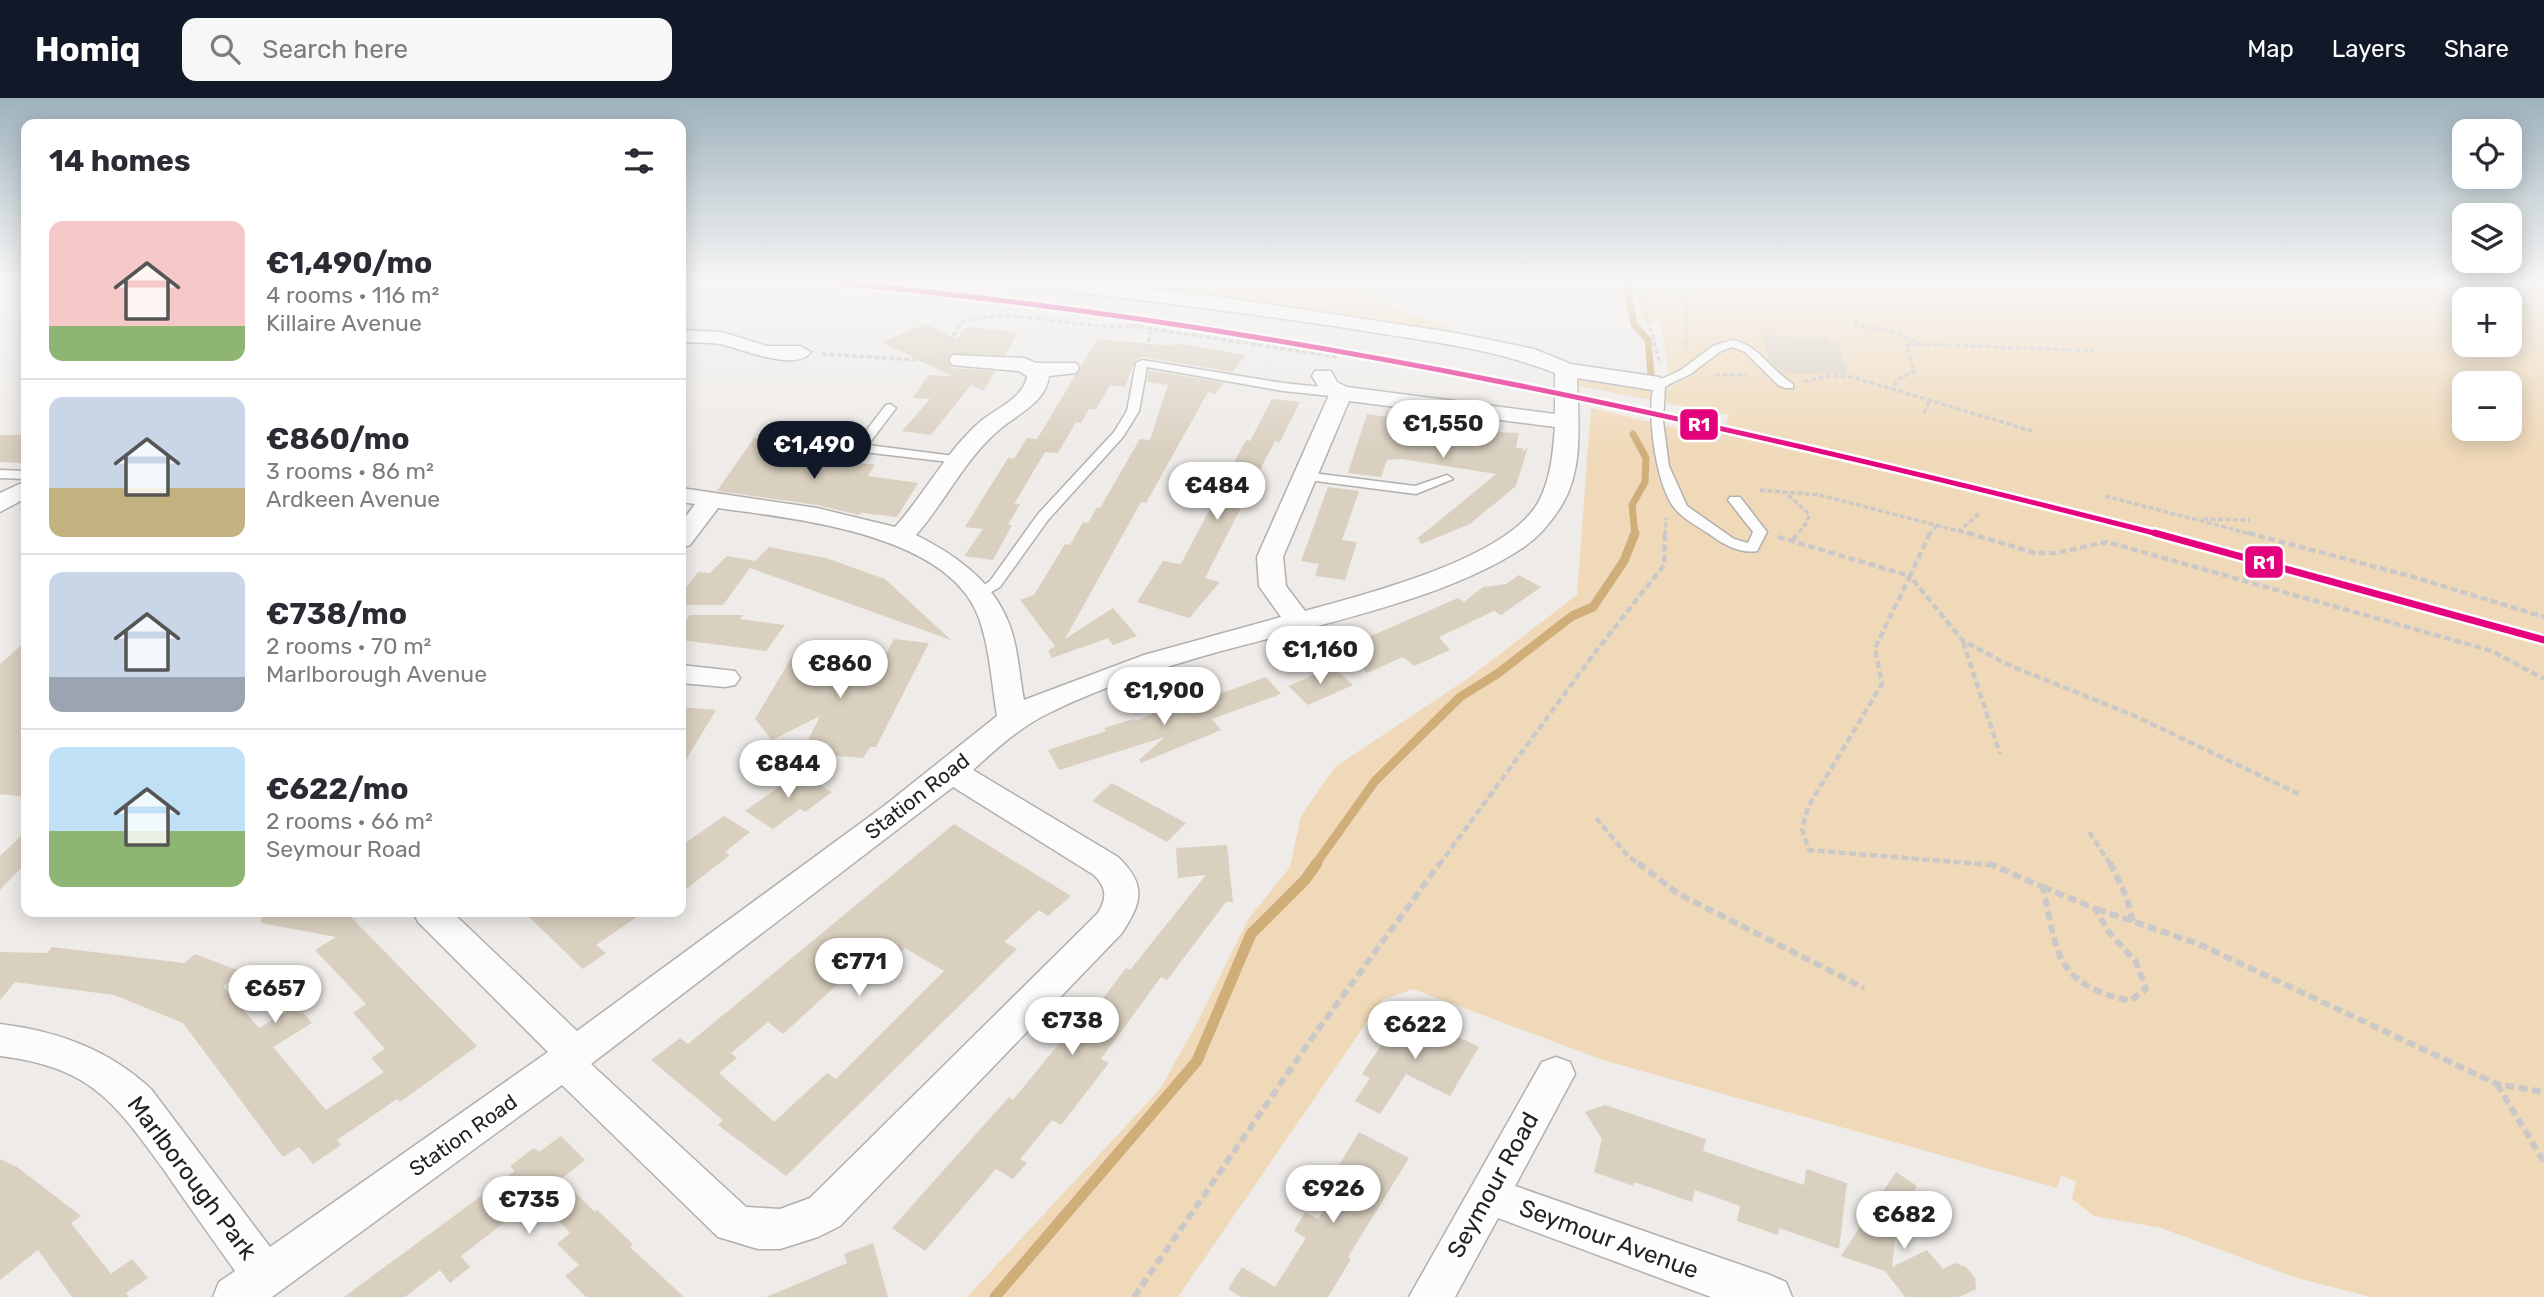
<!DOCTYPE html>
<meta charset="utf-8">
<style>
body{margin:0;font-family:Rubik,sans-serif;background:#f7f7f7;color:#2b2b33;height:100vh;display:flex;flex-direction:column;font-size:26px;white-space:nowrap}
*{box-sizing:border-box;margin:0}
p{font-size:23px;color:#7c7c81}
.icon{flex:none;width:38px;height:38px;fill:none;stroke:currentColor;stroke-width:2;stroke-linecap:round;stroke-linejoin:round}
.map{position:relative;flex:1;overflow:hidden}
.side{position:absolute;left:21px;top:21px;width:665px;height:798px;display:flex;flex-direction:column;background:#fff;border-radius:14px;box-shadow:0 4px 18px #0003}
.side>*{flex:none}
.fabs{position:absolute;left:2452px;top:21px;display:grid;gap:14px}
.fabs a{display:grid;place-items:center;width:70px;height:70px;border-radius:14px;background:#fff;box-shadow:0 4px 18px #0003;font-size:35px}
.price{position:absolute;translate:-50% -60px;padding:0 16px;border-radius:24px;background:#fff;color:#222;font-size:23px;line-height:46px;filter:drop-shadow(0 2px 4px #0008)}
.price::after{content:'';position:absolute;left:50%;top:42px;width:21px;height:16px;margin-left:-10px;background:inherit;clip-path:polygon(0 0,100% 0,50% 100%)}
.price.selected{background:#111827;color:#fff}
ul{padding:0;list-style:none}
li{display:flex;align-items:center;gap:21px;height:175px;padding:0 28px}
li+li{border-top:2px solid #e1e1e2}
li span{display:grid;place-items:center;flex:none;width:196px;height:140px;border-radius:14px;color:#555}
li>.icon{margin-inline-start:auto}
span .icon{width:84px;height:84px;fill:#fffc;stroke-width:1}
li b{font-size:30px}
h2{display:flex;justify-content:space-between;align-items:center;height:84px;padding:0 28px;font-size:30px}
header{display:flex;align-items:center;gap:42px;box-sizing:border-box;height:98px;padding:0 35px;background:#111827;color:#fff}
header strong{font-size:33px}
nav{display:flex;gap:38px;margin-inline-start:auto;font-size:24px}
.search{width:490px;height:63px;background:#f7f7f7;display:flex;align-items:center;gap:18px;box-sizing:border-box;padding:0 24px;border-radius:14px;color:#7c7c81;font-size:26px}
.map>svg:first-child{display:block}
.green{fill:#f0d9b9;fill-rule:evenodd}
.lines{fill:none;stroke-linecap:round;stroke-linejoin:round}
.stream-far2{stroke:#d0ae79;stroke-width:7}
.stream-far1{stroke:#d0ae79;stroke-width:9}
.stream{stroke:#d0ae79;stroke-width:11}
.building{fill:#dad0c0;fill-rule:evenodd}
.lane-casing{stroke:#b2afad;stroke-width:3}
.street-casing{stroke:#b2afad;stroke-width:3}
.path-far2{stroke:#cbc9c8;stroke-width:3.5;stroke-dasharray:5 2.5;stroke-linecap:butt}
.path-far1{stroke:#cbc9c8;stroke-width:4.5;stroke-dasharray:7 3.5;stroke-linecap:butt}
.path{stroke:#cbc9c8;stroke-width:6;stroke-dasharray:9 4.5;stroke-linecap:butt}
.lane{fill:#fcfcfc;fill-rule:evenodd}
.street{fill:#fcfcfc;fill-rule:evenodd}
.rail-1-far1-casing{stroke:#fff;stroke-width:10}
.rail-1-casing{stroke:#fff;stroke-width:12}
.rail-1-far1{stroke:#e5007d;stroke-width:5}
.rail-1{stroke:#e5007d;stroke-width:7}
.labels{text-anchor:middle;dominant-baseline:central;stroke-width:5;stroke-linejoin:round;paint-order:stroke}
.street-label{font-size:21px;fill:#262421;stroke:#fff}
.near-street-label{font-size:24px;fill:#262421;stroke:#fff}
.line-badge{stroke:#fff;stroke-width:2.5}
.badge-label{font-size:19px;text-anchor:middle;font-weight:bold;fill:#fff}
</style>
<header>
<strong>Homiq</strong>
<div class="search"><svg class="icon" aria-label="search" viewBox="0 0 24 24"><circle cx="10" cy="10" r="6"/><path d="M15 15l6 6"/></svg>Search here</div>
<nav><a>Map</a><a>Layers</a><a>Share</a></nav>
</header>
<div class="map">
<svg width="2544" height="1199" viewBox="0 0 2544 1199">
<rect width="100%" height="100%" fill="#eeebe8"/>
<g class="green">
<polygon points="1156,185 1221,185 1231,193 1254,185 1348,185 1387,207 1447,228 1453,235 1182,198 1156,191"/>
<path d="M1637,185H2544V1199H2371L2297,1180L2161,1130L2094,1118L2072,1101L2076,1083L2061,1078L2057,1090L1603,962L1413,891L1382,902L1178,1199H967L1160,991L1195,929L1249,820L1290,769L1301,718L1335,669L1470,579L1577,497L1591,310L1720,340L1729,317L1574,287L1576,279L1671,291L1661,225L1640,222ZM2464,201H2510V247H2464ZM2464,285H2510V331H2464Z"/>
</g>
<g class="lines">
<g class="stream-far2">
<polyline points="1626,185 1634,226 1648,242 1651,277"/>
<polyline points="1633,336 1646,360 1645,384 1632,407 1635,437"/>
</g>
<polyline class="stream-far1" points="1315,767 1375,683 1460,599 1497,576 1572,518 1593,509 1624,463 1635,435"/>
<polyline class="stream" points="995,1199 1197,963 1251,836 1305,782 1317,765"/>
</g>
<g class="building">
<polygon points="925,226 957,241 966,229 1018,234 1005,257 950,256 947,263 952,270 995,273 984,293 971,287 931,337 902,333 930,301 913,300 928,277 952,278 882,244"/>
<polygon points="1764,237 1828,240 1829,244 1838,245 1847,276 1783,275 1769,262"/>
<polygon points="1097,241 1173,248 1176,245 1246,257 1232,274 1142,259 1135,263 1125,289 1110,287 1096,311 1089,311 1081,325 1076,324 1058,355 1045,354 1014,406 1020,406 1008,427 1012,427 993,462 964,458 983,431 965,429 1008,360 1014,361 1027,340 1037,341"/>
<polygon points="1149,272 1224,285 1215,296 1208,294 1146,405 1141,404 1065,541 1113,510 1137,538 1113,547 1108,540 1052,560 1048,553 1055,548 1020,502 1034,497 1065,446 1070,447 1083,424 1088,425 1097,409 1100,410 1140,341 1150,342 1168,287 1147,284"/>
<polygon points="1272,301 1300,304 1280,344 1275,343 1205,480 1220,484 1189,520 1137,504 1163,463 1181,466 1246,342 1250,343"/>
<polygon points="1367,316 1495,334 1519,335 1516,350 1523,350 1522,354 1528,349 1516,388 1470,426 1421,446 1418,440 1496,376 1402,361 1387,362 1381,379 1348,375"/>
<polygon points="0,337 26,337 26,365 0,364"/>
<polygon points="754,340 798,342 794,348 802,349 791,366 844,368 846,365 875,366 868,378 918,385 897,419 862,415 859,417 817,407 717,393"/>
<polygon points="1328,389 1359,393 1342,442 1357,444 1345,482 1315,478 1319,466 1301,463"/>
<polygon points="769,449 826,460 885,481 951,542 750,470 723,507 681,507 681,496 698,474 710,475 727,458 755,463"/>
<polygon points="1519,477 1541,489 1501,517 1494,513 1439,539 1450,552 1414,568 1403,559 1367,575 1341,551 1458,500 1464,504 1483,489 1506,486"/>
<polygon points="690,517 743,517 740,521 785,527 766,553 681,542 681,529"/>
<polygon points="894,541 929,545 876,649 870,649 863,660 802,655 820,618 772,642 755,621 796,552 827,555 818,571 875,576"/>
<polygon points="26,543 26,699 0,696 0,566"/>
<polygon points="1333,569 1353,587 1308,607 1288,588"/>
<polygon points="1266,579 1281,596 1212,621 1221,632 1141,665 1139,662 1165,639 1059,672 1048,652 1106,633 1104,630 1134,621 1136,623 1174,607 1178,611"/>
<polygon points="681,609 716,612 681,670"/>
<polygon points="793,671 832,694 805,714 800,711 773,731 745,713 787,683"/>
<polygon points="1112,685 1186,725 1167,744 1092,703"/>
<polygon points="724,718 750,734 725,754 730,757 681,795 681,748"/>
<path d="M954,726L1071,798L1048,818L1039,812L1004,844L1017,851L786,1078L718,1027L723,1022L651,962L680,940L688,946ZM885,843L901,854L905,850L944,873L836,981L827,975L774,1024L719,975L737,960L731,955L768,924L783,936Z"/>
<polygon points="26,733 26,765 0,792 0,758"/>
<polygon points="1227,747 1233,804 1226,804 1167,882 1161,879 1101,961 1109,965 1061,1027 1052,1022 1020,1061 1027,1065 1013,1081 996,1071 925,1153 892,1130 1009,999 1013,1002 1063,941 1070,944 1126,870 1130,872 1206,777 1178,780 1176,750"/>
<polygon points="262,814 346,814 477,948 400,1004 397,1001 337,1042 341,1047 313,1066 299,1049 283,1059 183,925 114,897 15,884 0,902 0,854 47,855 52,849 184,865 195,856 242,874 223,888 259,930 297,907 312,925 273,949 326,1012 384,974 371,960 385,951 353,915 366,906 315,852 336,839 261,825"/>
<polygon points="524,814 644,814 596,847 606,855 583,871"/>
<polygon points="1404,913 1479,949 1450,998 1406,976 1380,1016 1355,1003 1370,980 1362,976"/>
<polygon points="1605,1007 1706,1041 1703,1053 1804,1087 1806,1071 1847,1085 1839,1151 1779,1130 1778,1137 1737,1123 1740,1108 1695,1092 1692,1104 1634,1084 1633,1088 1594,1074 1602,1041 1585,1014"/>
<polygon points="1359,1034 1409,1060 1348,1159 1351,1161 1328,1199 1241,1199 1228,1191 1242,1169 1275,1189 1306,1140 1294,1133 1305,1114 1318,1121 1342,1082 1333,1077"/>
<polygon points="561,1038 585,1062 561,1081 595,1114 597,1112 633,1146 630,1149 684,1199 586,1199 565,1178 579,1167 557,1146 570,1135 537,1099 461,1158 470,1169 450,1185 440,1172 405,1199 344,1199 515,1073 510,1068 534,1050 539,1054"/>
<polygon points="0,1061 17,1069 81,1118 71,1125 111,1176 132,1161 148,1180 126,1195 129,1199 72,1199 38,1152 0,1182"/>
<polygon points="1896,1074 1917,1088 1898,1118 1892,1169 1927,1152 1943,1171 1955,1165 1966,1169 1975,1180 1976,1191 1959,1199 1905,1199 1885,1173 1841,1158"/>
<polygon points="873,1145 888,1199 766,1199 847,1165 844,1156"/>
</g>
<g class="lines">
<defs>
<g id="lane">
<path d="M1732,242C1759,247 1771,272 1793,286V290H1785L1778,287L1745,254L1732,249L1721,253L1689,277L1665,288L1663,323L1669,368L1687,408L1734,441L1748,445L1753,434L1728,402L1730,399H1740L1767,434L1757,453C1742,456 1724,447 1712,438C1701,430 1686,423 1677,413C1656,392 1645,310 1655,284L1681,272L1713,248Z"/>
<polygon points="1142,262 1283,285 1341,291 1347,295 1341,299 1283,293 1147,269 1139,313 1123,339 1048,422 1000,489 984,498 974,498 972,495 990,483 1038,416 1114,334 1127,313 1136,265"/>
<polygon points="890,306 896,310 868,347 962,359 966,360 966,366 855,353 855,347 886,307"/>
<polygon points="0,372 26,373 26,381 0,380"/>
<polygon points="1305,374 1415,388 1447,377 1453,381 1416,396 1300,381 1300,375"/>
</g>
<g id="street">
<path d="M1038,185H1096L1221,199L1456,235L1534,251L1571,266L1659,279L1670,286L1659,293L1577,280C1578,320 1584,369 1563,405C1553,422 1540,438 1524,449C1444,503 1307,529 1214,555C1158,571 1101,589 1049,615C1020,629 997,650 973,672L1118,759C1147,787 1142,804 1122,835L840,1128L818,1139L780,1151H758L718,1139L562,987L272,1199H213L219,1184L235,1173C211,1139 187,1106 164,1072C114,1003 90,969 0,958V926C57,933 108,951 151,991L270,1149L548,954L418,824L413,814H452L577,933L884,708L997,618C992,587 990,553 980,523C952,435 794,421 718,410L690,447L681,450V425L695,406L681,404V390L817,410L895,429C925,396 947,352 981,323C997,310 1024,300 1027,278L1019,273L952,267L949,262L952,257L1024,260L1036,265H1076L1079,270L1076,275L1049,278C1046,304 1018,316 1000,331C966,359 945,404 916,437C954,456 990,481 1007,521C1018,545 1019,577 1024,602L1144,557L1281,519L1259,488L1257,459L1329,297L1321,293L1312,278L1315,273H1331L1337,284L1347,289L1555,316V275C1492,250 1425,243 1359,232C1255,216 1152,203 1048,191ZM1349,303L1555,329C1553,354 1551,380 1539,403C1508,461 1366,496 1305,513L1286,488L1283,459ZM953,689L1094,777C1107,790 1107,800 1098,815L810,1100L780,1111L746,1109L591,966Z"/>
<path d="M681,232L721,234L767,248H800L811,254C796,275 740,250 720,246C707,244 693,245 681,244Z"/>
<polygon points="26,383 26,400 0,414 0,395"/>
<polygon points="681,567 735,573 740,580 735,587 725,589 681,585"/>
<polygon points="1556,959 1570,964 1575,976 1515,1088 1770,1177 1786,1184 1792,1199 1711,1199 1498,1120 1455,1199 1409,1199 1542,964"/>
</g>
</defs>
<use href="#lane" class="lane-casing"/>
<use href="#street" class="street-casing"/>
<g class="path-far2">
<polyline points="1644,185 1645,211 1660,266"/>
<polyline points="1667,185 1670,194 1687,204 1686,251"/>
<polyline points="1682,200 1698,186 1708,189 1691,193"/>
<polyline points="1857,221 1853,227 1892,233 1918,246 1907,247 1914,274 1899,281 1891,291"/>
<path d="M949,244L963,223C1018,209 1077,232 1133,228L1339,259"/>
<polyline points="1918,246 2098,253"/>
<polyline points="1146,251 1152,231"/>
<polyline points="822,256 935,263 937,259"/>
<polyline points="1715,277 1748,277"/>
<polyline points="1804,284 1830,277 1852,279 2032,333"/>
<polyline points="1924,315 1930,302"/>
<polyline points="1760,392 1819,397 1959,433 1981,414"/>
<polyline points="1788,397 1809,416 1808,423 1797,437"/>
<polyline points="2105,398 2255,437"/>
<polyline points="2203,421 2250,422"/>
<polyline points="1959,433 1974,437"/>
<polyline points="1665,437 1666,420"/>
<polyline points="1929,437 1937,427"/>
</g>
<g class="path-far1">
<polyline points="1930,435 1910,478 1963,543 2011,568 2135,618 2301,697"/>
<polyline points="1968,435 2035,455 2055,455 2107,444 2492,553 2544,581"/>
<polyline points="2248,435 2410,478 2544,519"/>
<polyline points="1778,439 1910,478 1875,550 1882,586 1808,709 1802,731 1809,752 1992,767"/>
<polyline points="1792,443 1798,435"/>
<polyline points="1963,544 2000,656"/>
<polyline points="1596,720 1628,758 1640,767"/>
<polyline points="2089,734 2111,767"/>
<polyline points="1439,767 1596,553 1664,467 1665,435"/>
</g>
<g class="path">
<polyline points="1638,765 1677,795 1864,890"/>
<polyline points="1988,765 2043,789"/>
<polyline points="2110,765 2126,798 2133,823"/>
<path d="M2043,789L2096,811L2107,832L2136,864L2146,891L2130,903C2055,886 2057,856 2043,789Z"/>
<polyline points="2097,811 2201,847 2497,986 2544,994"/>
<polyline points="2497,986 2544,1064"/>
<polyline points="1134,1199 1312,940 1440,765"/>
</g>
<use href="#lane" class="lane"/>
<use href="#street" class="street"/>
<defs>
<path id="rail-1-far1" d="M839,185C1287,226 1727,326 2162,437"/>
<polyline id="rail-1" points="2155,435 2544,542"/>
</defs>
<use href="#rail-1-far1" class="rail-1-far1-casing"/>
<use href="#rail-1" class="rail-1-casing"/>
<use href="#rail-1-far1" class="rail-1-far1"/>
<use href="#rail-1" class="rail-1"/>
</g>
<linearGradient id="sky" x2="0" y2="1"><stop stop-color="#9eb2bc"/><stop offset="0.52" stop-color="#f7f6f5"/><stop offset="1" stop-color="#f7f6f5" stop-opacity="0"/></linearGradient>
<rect width="2544" height="353" fill="url(#sky)"/>
<g class="labels">
<g class="street-label">
<text transform="translate(917 698) rotate(-38)">Station Road</text>
<text transform="translate(463 1037) rotate(-35)">Station Road</text>
</g>
<g class="near-street-label">
<text transform="translate(192 1080) rotate(53)">Marlborough Park</text>
<text transform="translate(1493 1087) rotate(-61)">Seymour Road</text>
<text transform="translate(1609 1141) rotate(20)">Seymour Avenue</text>
</g>
</g>
<g class="line-badge">
<rect x="1679" y="310" width="40" height="33" rx="7" fill="#e5007d"/>
<rect x="2244" y="447" width="40" height="34" rx="7" fill="#e5007d"/>
</g>
<g class="badge-label">
<text x="1699" y="333">R1</text>
<text x="2264" y="471">R1</text>
</g>
</svg>
<div class="fabs">
<a><svg class="icon" aria-label="locate" viewBox="0 0 24 24"><circle cx="12" cy="12" r="6"/><path d="M12 2v4M12 18v4M2 12h4M18 12h4"/></svg></a>
<a><svg class="icon" aria-label="layers" viewBox="0 0 24 24"><path d="M12 4l9 5-9 5-9-5zM3 14l9 5 9-5"/></svg></a>
<a>+</a>
<a>−</a>
</div>
<b class="price" style="left:1443px;top:362px">€1,550</b>
<b class="price selected" style="left:814px;top:383px">€1,490</b>
<b class="price" style="left:1217px;top:424px">€484</b>
<b class="price" style="left:1320px;top:588px">€1,160</b>
<b class="price" style="left:840px;top:602px">€860</b>
<b class="price" style="left:1164px;top:629px">€1,900</b>
<b class="price" style="left:788px;top:702px">€844</b>
<b class="price" style="left:859px;top:900px">€771</b>
<b class="price" style="left:275px;top:927px">€657</b>
<b class="price" style="left:1072px;top:959px">€738</b>
<b class="price" style="left:1415px;top:963px">€622</b>
<b class="price" style="left:1333px;top:1127px">€926</b>
<b class="price" style="left:529px;top:1138px">€735</b>
<b class="price" style="left:1904px;top:1153px">€682</b>
<section class="side">
<h2>14 homes<svg class="icon" aria-label="filters" viewBox="0 0 24 24"><path d="M4 7h16M4 17h16"/><circle cx="9" cy="7" r="2"/><circle cx="15" cy="17" r="2"/></svg></h2>
<ul>
<li><span style="background:linear-gradient(#f6c9c9 75%,#8fb573 0)"><svg class="icon" aria-label="home" viewBox="0 0 24 24"><path d="M3 11l9-7 9 7M6 9v11h12V9"/></svg></span><div><b>€1,490/mo</b><p>4 rooms · 116 m²</p><p>Killaire Avenue</p></div></li>
<li><span style="background:linear-gradient(#c9d6e8 65%,#c2b280 0)"><svg class="icon" aria-label="home" viewBox="0 0 24 24"><path d="M3 11l9-7 9 7M6 9v11h12V9"/></svg></span><div><b>€860/mo</b><p>3 rooms · 86 m²</p><p>Ardkeen Avenue</p></div></li>
<li><span style="background:linear-gradient(#c9d6e8 75%,#9aa5b1 0)"><svg class="icon" aria-label="home" viewBox="0 0 24 24"><path d="M3 11l9-7 9 7M6 9v11h12V9"/></svg></span><div><b>€738/mo</b><p>2 rooms · 70 m²</p><p>Marlborough Avenue</p></div></li>
<li><span style="background:linear-gradient(#bfe0f5 60%,#8fb573 0)"><svg class="icon" aria-label="home" viewBox="0 0 24 24"><path d="M3 11l9-7 9 7M6 9v11h12V9"/></svg></span><div><b>€622/mo</b><p>2 rooms · 66 m²</p><p>Seymour Road</p></div></li>
</ul>
</section>
</div>
